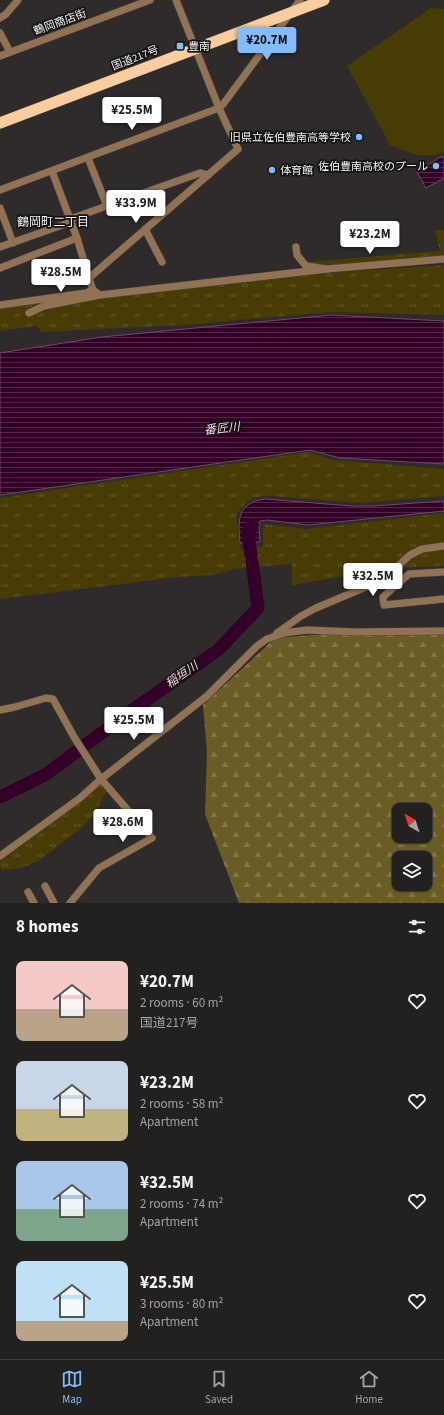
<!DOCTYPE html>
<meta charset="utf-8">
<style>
body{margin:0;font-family:"Source Sans 3","Noto Sans JP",sans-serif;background:#2f2d2d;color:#f1f3f6;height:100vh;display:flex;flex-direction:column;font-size:15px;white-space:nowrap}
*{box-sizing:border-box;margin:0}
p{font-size:13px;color:#a3a3a5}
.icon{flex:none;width:22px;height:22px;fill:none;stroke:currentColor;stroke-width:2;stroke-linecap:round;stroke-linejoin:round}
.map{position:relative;height:903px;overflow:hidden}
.details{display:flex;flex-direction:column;background:#232020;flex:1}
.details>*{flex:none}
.needle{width:26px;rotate:321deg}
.tools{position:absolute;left:392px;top:803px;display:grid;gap:8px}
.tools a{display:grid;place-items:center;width:40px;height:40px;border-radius:8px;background:#232020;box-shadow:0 1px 3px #0004,0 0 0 1px #403e3e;font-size:20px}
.price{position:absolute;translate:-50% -34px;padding:0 9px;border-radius:4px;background:#fff;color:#222;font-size:13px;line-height:26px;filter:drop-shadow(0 1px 2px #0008)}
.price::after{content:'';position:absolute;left:50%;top:24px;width:12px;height:9px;margin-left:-6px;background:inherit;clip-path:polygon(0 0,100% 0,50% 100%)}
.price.current{background:#84bcfb;color:#111}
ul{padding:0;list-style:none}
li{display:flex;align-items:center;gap:12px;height:100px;padding:0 16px}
li span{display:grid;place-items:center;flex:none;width:112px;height:80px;border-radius:8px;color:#555}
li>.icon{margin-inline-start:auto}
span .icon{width:48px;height:48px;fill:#fffc;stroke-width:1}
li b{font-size:17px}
h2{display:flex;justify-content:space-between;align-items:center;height:48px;padding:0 16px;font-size:17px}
.menu{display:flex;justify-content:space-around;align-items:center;height:56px;border-top:1px solid #403e3e;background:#232020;font-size:11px;color:#a3a3a5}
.menu a{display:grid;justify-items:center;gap:2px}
.menu .current{color:#84bcfb}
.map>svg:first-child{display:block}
.grass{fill:url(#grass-tufts)}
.forest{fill:url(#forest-firs);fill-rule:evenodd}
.park{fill:#483b04}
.water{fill:url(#water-rules);stroke:#6e4965}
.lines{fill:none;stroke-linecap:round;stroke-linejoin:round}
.river{stroke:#340029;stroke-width:13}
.minor-casing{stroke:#4b4746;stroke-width:8}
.trunk-casing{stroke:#4b4746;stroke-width:12}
.minor{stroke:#917255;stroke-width:7}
.trunk{stroke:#facc9e;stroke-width:11}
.poi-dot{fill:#84bcfb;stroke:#151413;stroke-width:1.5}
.labels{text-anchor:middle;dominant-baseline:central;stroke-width:3.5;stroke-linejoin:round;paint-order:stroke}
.street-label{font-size:11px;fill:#f4f2f1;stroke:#151413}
.poi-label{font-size:11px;fill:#f4f2f1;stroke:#151413;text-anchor:start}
.neighbourhood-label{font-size:12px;fill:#f4f2f1;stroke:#151413}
.water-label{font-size:12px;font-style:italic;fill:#f9cdeb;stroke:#151413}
</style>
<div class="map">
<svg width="444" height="903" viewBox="0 0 444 903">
<defs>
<pattern id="grass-tufts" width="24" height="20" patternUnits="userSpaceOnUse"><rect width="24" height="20" fill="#483b04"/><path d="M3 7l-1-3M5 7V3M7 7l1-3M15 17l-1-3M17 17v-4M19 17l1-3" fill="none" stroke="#635829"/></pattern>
<pattern id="forest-firs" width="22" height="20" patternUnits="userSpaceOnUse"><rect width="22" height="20" fill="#6b5c25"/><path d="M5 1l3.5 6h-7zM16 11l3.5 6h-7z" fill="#817445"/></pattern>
<pattern id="water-rules" width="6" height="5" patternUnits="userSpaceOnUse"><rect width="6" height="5" fill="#340029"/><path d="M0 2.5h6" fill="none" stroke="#522648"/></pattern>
</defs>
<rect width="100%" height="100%" fill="#2f2b2a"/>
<g class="grass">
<polygon points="435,230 444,230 444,257 328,265 308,265 307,262 440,251"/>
<polygon points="444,265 444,315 330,312 184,325 41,332 37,326 0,331 0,305 300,275"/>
<path d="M309,452L333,460L444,469V496L358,503L271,496C249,497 250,498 236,515L241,550L263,546V524L306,529L444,513V566L391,568L292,585V564L234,569L214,575L178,577L0,599V498Z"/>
<polygon points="101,784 107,791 94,815 78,831 38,861 21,868 4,870 0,868 0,861 78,804"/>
</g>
<path class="forest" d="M324,634L444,635V903H239L205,814L207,752L203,705L275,638ZM399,810H425V836H399ZM399,858H425V884H399Z"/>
<polygon class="park" points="431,8 444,9 444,152 436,155 416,155 390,145 347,66"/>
<g class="water">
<polygon points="442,156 444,159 444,178 426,188 417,172"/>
<polygon points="331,315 444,321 444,464 340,458 310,450 0,495 0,353 102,337"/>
<path d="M265,499L351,506H373L444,501V511L308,525L267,520L260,521L259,528L260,542L240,543C238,519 237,503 265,499Z"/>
</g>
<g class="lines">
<g class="river">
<polyline points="251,555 248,533 252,526"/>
<polyline points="0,797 45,775 134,709 218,650 258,608 252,562"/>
</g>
<defs>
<g id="minor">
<polyline points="0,18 6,14 18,0"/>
<polyline points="0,33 10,52"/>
<polyline points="0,56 150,0"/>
<polyline points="88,158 107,206"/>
<polyline points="52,171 77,238 89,278 238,149 219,108 176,0"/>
<polyline points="0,190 219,108 224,103 300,0"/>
<polyline points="0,208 13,243"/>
<polyline points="70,219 200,173 208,175"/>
<polyline points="145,229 162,262"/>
<polyline points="0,247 71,222"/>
<polyline points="296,247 297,255 306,266 327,269 444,259"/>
<polyline points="0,268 77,238"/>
<polyline points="89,278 93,290 100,295 327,269"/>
<polyline points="0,305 86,293 93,290"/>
<polyline points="29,313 44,306 100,295"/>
<polyline points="444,572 409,574 383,597 384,605 444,599"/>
<polyline points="277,633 301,616 316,608 373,584 388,575 410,555 422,549 444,546"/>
<polyline points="0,710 15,707 46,698 53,699 74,737 101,779 152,838 99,868 70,903"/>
<polyline points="0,856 80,798 101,779 207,696 257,646 267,639 284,633 307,630 356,632 444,631"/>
<polyline points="45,886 54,903"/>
<polyline points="28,892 34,903"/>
</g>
<polyline id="trunk" points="0,123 324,0"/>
</defs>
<use href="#minor" class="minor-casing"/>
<use href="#trunk" class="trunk-casing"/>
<use href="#minor" class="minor"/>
<use href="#trunk" class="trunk"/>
</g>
<g class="poi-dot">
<rect x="176" y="42" width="8" height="8" rx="2"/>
<circle cx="359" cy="137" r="4"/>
<circle cx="436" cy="166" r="4"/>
<circle cx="272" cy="170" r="4"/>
</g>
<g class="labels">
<g class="street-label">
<text transform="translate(60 22) rotate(-20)">鶴岡商店街</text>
<text transform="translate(135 58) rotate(-21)">国道217号</text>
</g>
<g class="poi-label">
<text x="188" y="46">豊南</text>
<text x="351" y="137" text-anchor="end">旧県立佐伯豊南高等学校</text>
<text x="428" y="166" text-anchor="end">佐伯豊南高校のプール</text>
<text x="280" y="170">体育館</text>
</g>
<g class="neighbourhood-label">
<text x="53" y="222">鶴岡町二丁目</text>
</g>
<g class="water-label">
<text transform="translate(222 429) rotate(-6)">番匠川</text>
<text transform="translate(182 675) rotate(-35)">稲垣川</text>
</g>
</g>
</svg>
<div class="tools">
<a><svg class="needle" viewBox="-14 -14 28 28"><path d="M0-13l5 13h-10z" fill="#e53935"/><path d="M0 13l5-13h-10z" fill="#a3a3a5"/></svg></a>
<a><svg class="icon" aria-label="layers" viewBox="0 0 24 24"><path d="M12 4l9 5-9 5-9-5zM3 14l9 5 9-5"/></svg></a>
</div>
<b class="price current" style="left:267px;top:61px">¥20.7M</b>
<b class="price" style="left:132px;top:131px">¥25.5M</b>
<b class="price" style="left:136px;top:224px">¥33.9M</b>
<b class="price" style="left:370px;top:255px">¥23.2M</b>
<b class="price" style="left:61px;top:293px">¥28.5M</b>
<b class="price" style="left:373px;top:597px">¥32.5M</b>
<b class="price" style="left:134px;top:741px">¥25.5M</b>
<b class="price" style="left:123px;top:843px">¥28.6M</b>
</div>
<section class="details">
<h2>8 homes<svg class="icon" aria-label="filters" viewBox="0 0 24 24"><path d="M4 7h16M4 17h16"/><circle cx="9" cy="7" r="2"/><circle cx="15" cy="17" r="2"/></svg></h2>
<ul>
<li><span style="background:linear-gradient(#f6c9c9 60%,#b9a48a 0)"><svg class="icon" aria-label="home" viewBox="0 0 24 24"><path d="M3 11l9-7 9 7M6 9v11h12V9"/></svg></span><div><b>¥20.7M</b><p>2 rooms · 60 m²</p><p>国道217号</p></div><svg class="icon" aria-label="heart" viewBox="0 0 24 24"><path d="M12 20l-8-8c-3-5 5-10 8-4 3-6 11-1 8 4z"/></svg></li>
<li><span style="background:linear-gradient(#c9d6e8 60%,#c2b280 0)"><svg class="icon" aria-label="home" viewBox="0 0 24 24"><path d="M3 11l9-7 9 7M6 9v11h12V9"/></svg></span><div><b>¥23.2M</b><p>2 rooms · 58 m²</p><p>Apartment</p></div><svg class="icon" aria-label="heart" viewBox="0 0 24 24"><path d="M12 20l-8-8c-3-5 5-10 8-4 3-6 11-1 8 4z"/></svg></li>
<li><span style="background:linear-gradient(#a9c7e8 60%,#7fa58c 0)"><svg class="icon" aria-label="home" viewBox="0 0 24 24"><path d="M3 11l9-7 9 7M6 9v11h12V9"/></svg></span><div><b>¥32.5M</b><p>2 rooms · 74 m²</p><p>Apartment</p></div><svg class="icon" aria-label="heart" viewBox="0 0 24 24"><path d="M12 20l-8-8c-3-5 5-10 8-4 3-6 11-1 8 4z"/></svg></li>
<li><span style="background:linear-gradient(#bfe0f5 75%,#b9a48a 0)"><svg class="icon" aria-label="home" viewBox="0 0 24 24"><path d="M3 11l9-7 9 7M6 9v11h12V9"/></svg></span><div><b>¥25.5M</b><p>3 rooms · 80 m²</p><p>Apartment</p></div><svg class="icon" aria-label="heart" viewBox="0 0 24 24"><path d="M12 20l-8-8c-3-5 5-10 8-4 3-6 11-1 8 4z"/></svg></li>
</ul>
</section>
<nav class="menu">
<a class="current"><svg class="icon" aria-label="map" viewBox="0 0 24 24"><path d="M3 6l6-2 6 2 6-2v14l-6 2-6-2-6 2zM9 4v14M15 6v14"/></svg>Map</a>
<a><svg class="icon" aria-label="saved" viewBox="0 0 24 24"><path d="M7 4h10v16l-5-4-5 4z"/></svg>Saved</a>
<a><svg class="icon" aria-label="home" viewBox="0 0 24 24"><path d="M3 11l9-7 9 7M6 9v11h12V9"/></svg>Home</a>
</nav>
